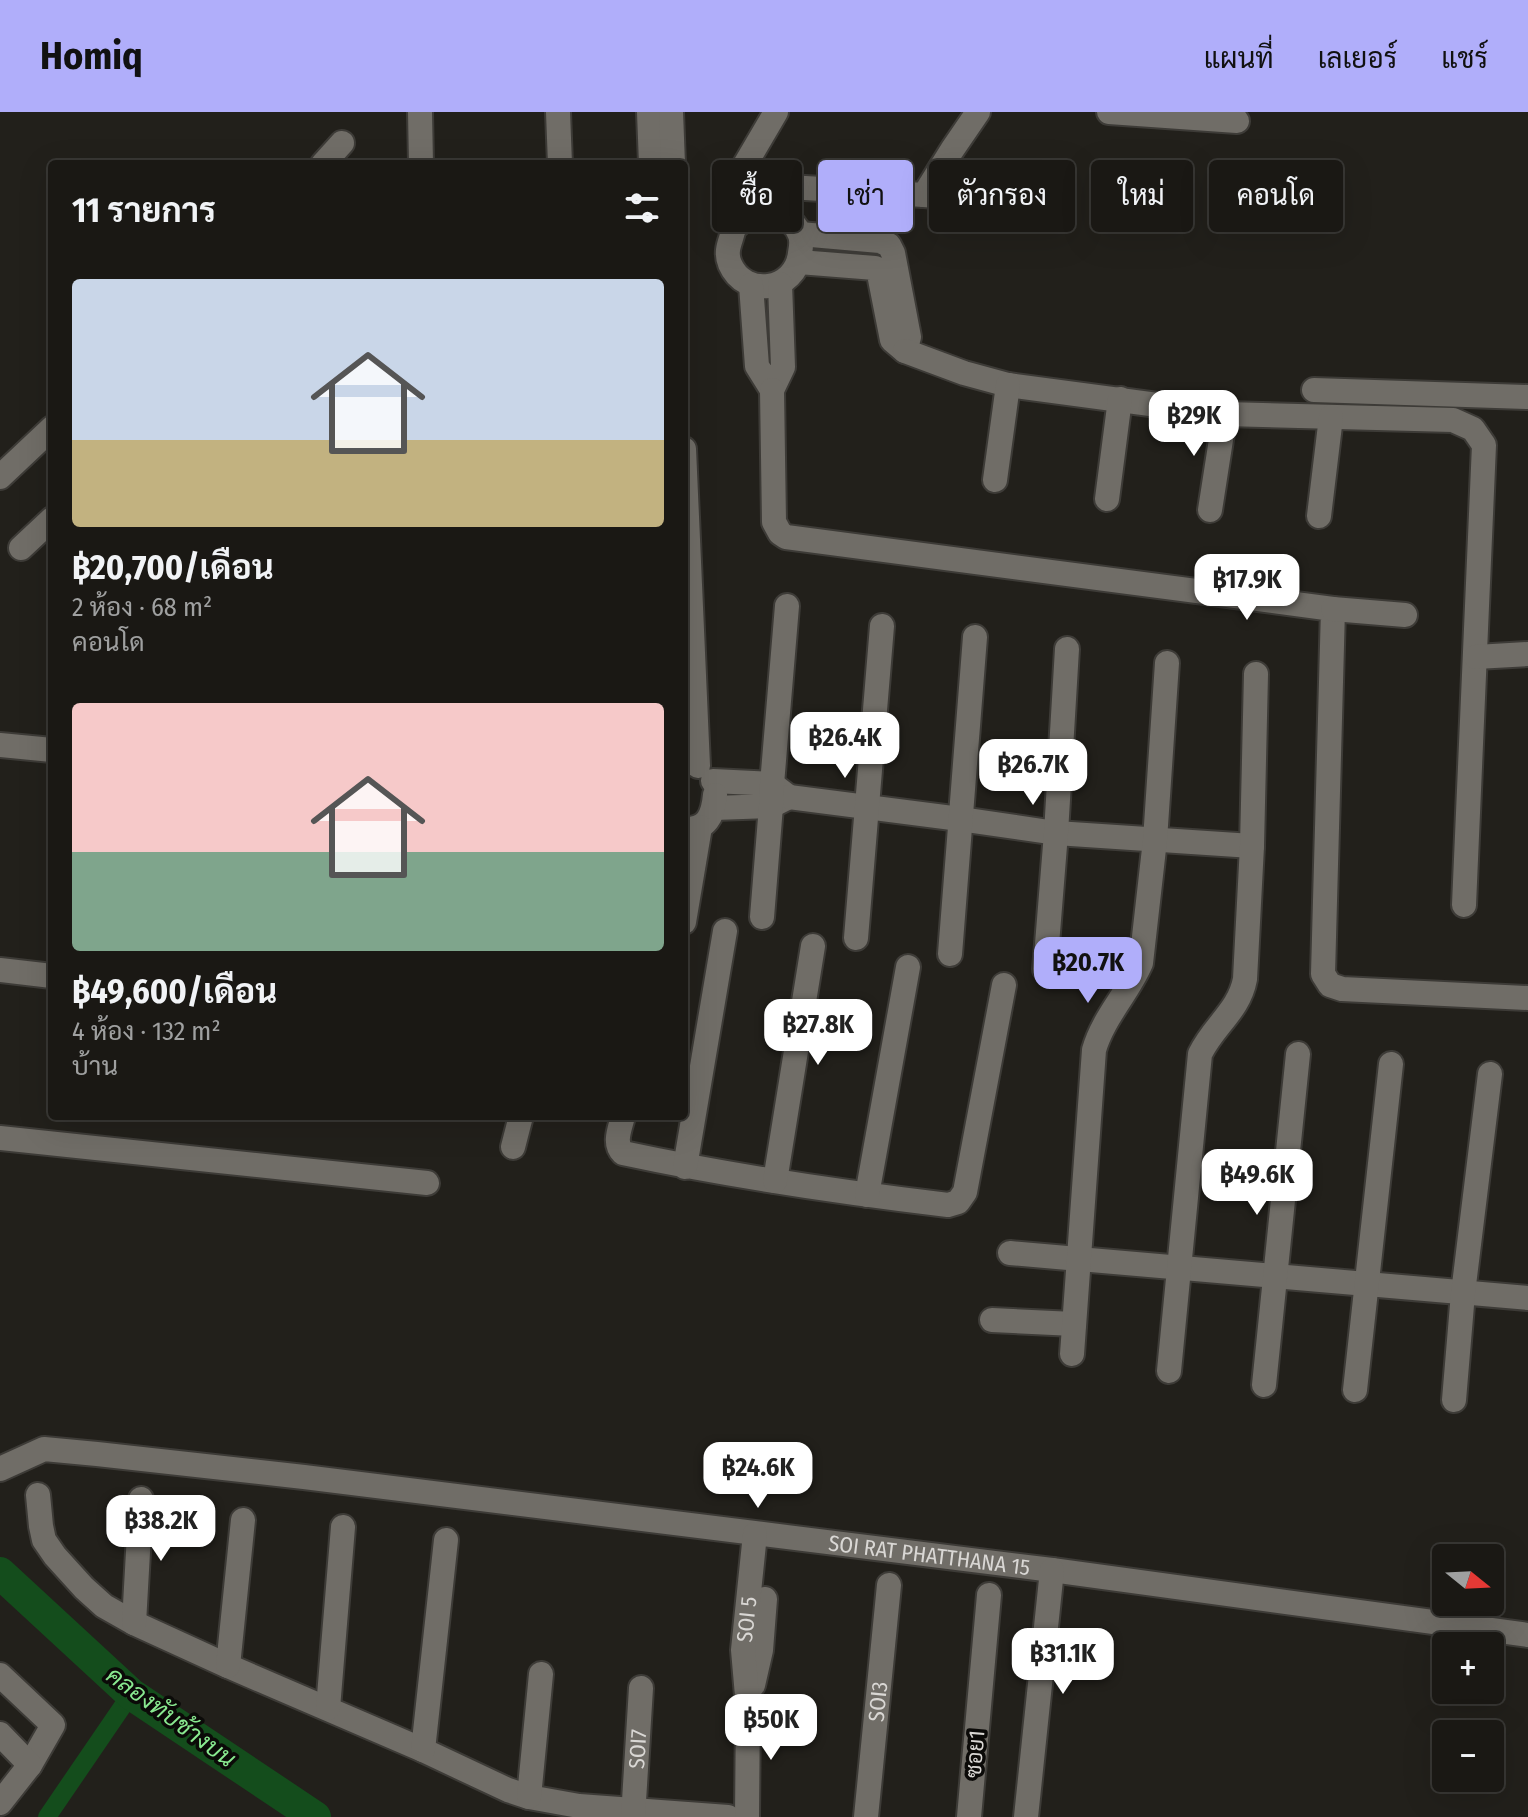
<!DOCTYPE html>
<html lang="th">
<meta charset="utf-8">
<style>
body{margin:0;font-family:"Fira Sans Condensed",Sarabun,sans-serif;background:#23211d;color:#f1f3f6;height:100vh;display:flex;flex-direction:column;font-size:30px;white-space:nowrap}
*{box-sizing:border-box;margin:0}
p{font-size:26px;color:#9fa0a0}
.icon{flex:none;width:44px;height:44px;fill:none;stroke:currentColor;stroke-width:2;stroke-linecap:round;stroke-linejoin:round}
.map{position:relative;flex:1;overflow:hidden}
.sheet{position:absolute;left:48px;top:48px;width:640px;height:960px;display:flex;flex-direction:column;background:#1a1814;border-radius:8px;box-shadow:0 8px 32px #0002,0 0 0 2px #383734}
.sheet>*{flex:none}
.hud{position:absolute;left:712px;top:48px;width:696px;height:72px;display:flex;gap:16px}
.needle{width:52px;rotate:108deg}
.fabs{position:absolute;left:1432px;top:1432px;display:grid;gap:16px}
.fabs a{display:grid;place-items:center;width:72px;height:72px;border-radius:8px;background:#1a1814;box-shadow:0 8px 32px #0002,0 0 0 2px #383734;font-size:40px}
.price{position:absolute;translate:-50% -68px;padding:0 18px;border-radius:16px;background:#fff;color:#222;font-size:26px;line-height:52px;filter:drop-shadow(0 2px 4px #0008)}
.price::after{content:'';position:absolute;left:50%;top:48px;width:24px;height:18px;margin-left:-12px;background:inherit;clip-path:polygon(0 0,100% 0,50% 100%)}
.price.on{background:#b0aefa;color:#111}
ul{padding:0;list-style:none}
li{display:grid;align-content:center;gap:16px;height:424px;padding:0 24px}
li span{display:grid;place-items:center;height:248px;border-radius:8px;color:#555}
li>.icon{margin-inline-start:auto}
span .icon{width:144px;height:144px;fill:#fffc;stroke-width:1}
li b{font-size:34px}
h2{display:flex;justify-content:space-between;align-items:center;height:96px;padding:0 24px;font-size:34px}
.tag{padding:0 28px;border-radius:8px;background:#1a1814;box-shadow:0 8px 32px #0002,0 0 0 2px #383734;font-size:28px;line-height:72px}
.tag.on{background:#b0aefa;color:#111}
header{display:flex;align-items:center;gap:48px;box-sizing:border-box;height:112px;padding:0 40px;background:#b0aefa;color:#111}
header strong{font-size:38px}
nav{display:flex;gap:44px;margin-inline-start:auto;font-size:28px}
.map>svg:first-child{display:block}
.lines{fill:none;stroke-linecap:round;stroke-linejoin:round}
.canal{stroke:#144d1c;stroke-width:18}
.river{stroke:#144d1c;stroke-width:32}
.minor-casing{stroke:#3d3b37;stroke-width:28}
.minor{stroke:#706d67;stroke-width:24}
.labels{text-anchor:middle;dominant-baseline:central;stroke-width:7;stroke-linejoin:round;paint-order:stroke}
.street-label{font-size:22px;fill:#d9d7d4;stroke:#0b0a08}
.water-label{font-size:24px;font-style:italic;fill:#89e990;stroke:#0b0a08}
</style>
<header>
<strong>Homiq</strong>
<nav><a>แผนที่</a><a>เลเยอร์</a><a>แชร์</a></nav>
</header>
<div class="map">
<svg width="1528" height="1705" viewBox="0 0 1528 1705">
<rect width="100%" height="100%" fill="#22201b"/>
<g class="lines">
<polyline class="canal" points="47,1705 131,1582"/>
<polyline class="river" points="0,1461 131,1582 315,1705"/>
<defs>
<g id="minor">
<polyline points="420,0 421,52"/>
<polyline points="558,0 560,52"/>
<polyline points="649,0 651,52"/>
<polyline points="671,0 673,52"/>
<polyline points="1109,0 1237,9"/>
<polyline points="323,52 342,31"/>
<polyline points="771,74 924,83 961,86 971,90"/>
<polyline points="924,83 952,38 978,0"/>
<path d="M735,115C739,112 744,106 749,103C766,94 793,103 800,123C802,129 801,136 800,141C796,179 745,187 730,152C723,135 735,125 734,110C734,95 731,83 736,68L776,0"/>
<polyline points="799,150 875,156 879,162 892,228 905,239 909,225 893,141 889,133 880,129 800,122"/>
<polyline points="751,173 757,254 772,278 783,255 780,172"/>
<polyline points="905,239 964,261 1008,273 1225,302 1453,308 1473,317 1484,333 1464,793"/>
<polyline points="772,278 774,410 780,421 786,425 1333,497 1323,862 1330,873 1342,877 1528,886"/>
<polyline points="1314,278 1528,285"/>
<polyline points="684,337 698,654"/>
<polyline points="0,365 52,316"/>
<polyline points="995,368 1008,273"/>
<polyline points="1107,387 1120,287"/>
<polyline points="1210,398 1225,302"/>
<polyline points="1319,404 1331,305"/>
<polyline points="21,436 52,407"/>
<polyline points="1333,497 1405,503"/>
<polyline points="1476,545 1528,542"/>
<polyline points="0,633 52,638"/>
<polyline points="713,669 772,672 789,685 771,694 714,696"/>
<polyline points="789,685 960,707 1056,721 1252,734"/>
<path d="M684,717C707,718 713,704 715,683"/>
<polyline points="762,805 771,694 772,672 787,494"/>
<polyline points="684,810 700,715"/>
<polyline points="856,826 882,514"/>
<polyline points="950,842 975,525"/>
<polyline points="1045,857 1056,721 1067,537"/>
<polyline points="0,858 52,864"/>
<path d="M623,1004C620,1017 613,1031 623,1041C730,1064 839,1080 948,1093L958,1090L965,1080L1004,873"/>
<polyline points="0,1026 427,1071"/>
<polyline points="513,1035 521,1004"/>
<polyline points="685,1055 725,819"/>
<polyline points="775,1069 813,834"/>
<polyline points="867,1083 908,855"/>
<polyline points="1010,1141 1528,1186"/>
<polyline points="992,1208 1074,1212"/>
<path d="M1072,1242L1094,938C1103,906 1128,881 1141,851L1155,728L1167,551"/>
<path d="M1169,1259L1200,942C1214,913 1239,899 1245,867L1252,734L1256,562"/>
<polyline points="1264,1273 1298,942"/>
<polyline points="1355,1278 1391,952"/>
<polyline points="1454,1288 1463,1181 1490,962"/>
<path id="s1" d="M0,1357L44,1337L97,1342L304,1365L1052,1458L1528,1523"/>
<polyline points="38,1383 41,1414 44,1428 55,1444 84,1476 104,1494 134,1511 228,1554 423,1638 508,1678 529,1685 579,1694 728,1705"/>
<polyline points="134,1511 141,1387"/>
<polyline points="228,1554 243,1408"/>
<polyline points="0,1563 53,1613 30,1653"/>
<polyline points="753,1573 761,1538 765,1487"/>
<polyline points="328,1596 343,1415"/>
<polyline points="0,1622 30,1653 0,1691"/>
<polyline points="423,1638 446,1428"/>
<polyline points="529,1685 541,1562"/>
<path id="s2" d="M633,1705L641,1576"/>
<path id="s3" d="M747,1705L748,1595L743,1538L755,1422"/>
<path id="s4" d="M866,1705L889,1473"/>
<polyline points="969,1705 989,1483"/>
<polyline points="1026,1705 1052,1458"/>
</g>
</defs>
<use href="#minor" class="minor-casing"/>
<use href="#minor" class="minor"/>
</g>
<g class="labels">
<g class="street-label">
<text stroke="none"><textPath href="#s1" startOffset="940">SOI RAT PHATTHANA 15</textPath></text>
<text stroke="none"><textPath href="#s3" startOffset="198">SOI 5</textPath></text>
<text stroke="none"><textPath href="#s4" startOffset="116">SOI3</textPath></text>
<text stroke="none"><textPath href="#s2" startOffset="68">SOI7</textPath></text>
<text transform="translate(975 1642) rotate(-85)">ซอย1</text>
</g>
<g class="water-label">
<text transform="translate(171 1605) rotate(36)">คลองทับช้างบน</text>
</g>
</g>
</svg>
<div class="fabs">
<a><svg class="needle" viewBox="-14 -14 28 28"><path d="M0-13l5 13h-10z" fill="#e53935"/><path d="M0 13l5-13h-10z" fill="#9fa0a0"/></svg></a>
<a>+</a>
<a>−</a>
</div>
<b class="price" style="left:1194px;top:346px">฿29K</b>
<b class="price" style="left:1247px;top:510px">฿17.9K</b>
<b class="price" style="left:845px;top:668px">฿26.4K</b>
<b class="price" style="left:1033px;top:695px">฿26.7K</b>
<b class="price on" style="left:1088px;top:893px">฿20.7K</b>
<b class="price" style="left:818px;top:955px">฿27.8K</b>
<b class="price" style="left:1257px;top:1105px">฿49.6K</b>
<b class="price" style="left:758px;top:1398px">฿24.6K</b>
<b class="price" style="left:161px;top:1451px">฿38.2K</b>
<b class="price" style="left:1063px;top:1584px">฿31.1K</b>
<b class="price" style="left:771px;top:1650px">฿50K</b>
<div class="hud">
<a class="tag">ซื้อ</a>
<a class="tag on">เช่า</a>
<a class="tag">ตัวกรอง</a>
<a class="tag">ใหม่</a>
<a class="tag">คอนโด</a>
</div>
<section class="sheet">
<h2>11 รายการ<svg class="icon" aria-label="filters" viewBox="0 0 24 24"><path d="M4 7h16M4 17h16"/><circle cx="9" cy="7" r="2"/><circle cx="15" cy="17" r="2"/></svg></h2>
<ul>
<li><span style="background:linear-gradient(#c9d6e8 65%,#c2b280 0)"><svg class="icon" aria-label="home" viewBox="0 0 24 24"><path d="M3 11l9-7 9 7M6 9v11h12V9"/></svg></span><div><b>฿20,700/เดือน</b><p>2 ห้อง · 68 m²</p><p>คอนโด</p></div></li>
<li><span style="background:linear-gradient(#f6c9c9 60%,#7fa58c 0)"><svg class="icon" aria-label="home" viewBox="0 0 24 24"><path d="M3 11l9-7 9 7M6 9v11h12V9"/></svg></span><div><b>฿49,600/เดือน</b><p>4 ห้อง · 132 m²</p><p>บ้าน</p></div></li>
</ul>
</section>
</div>
